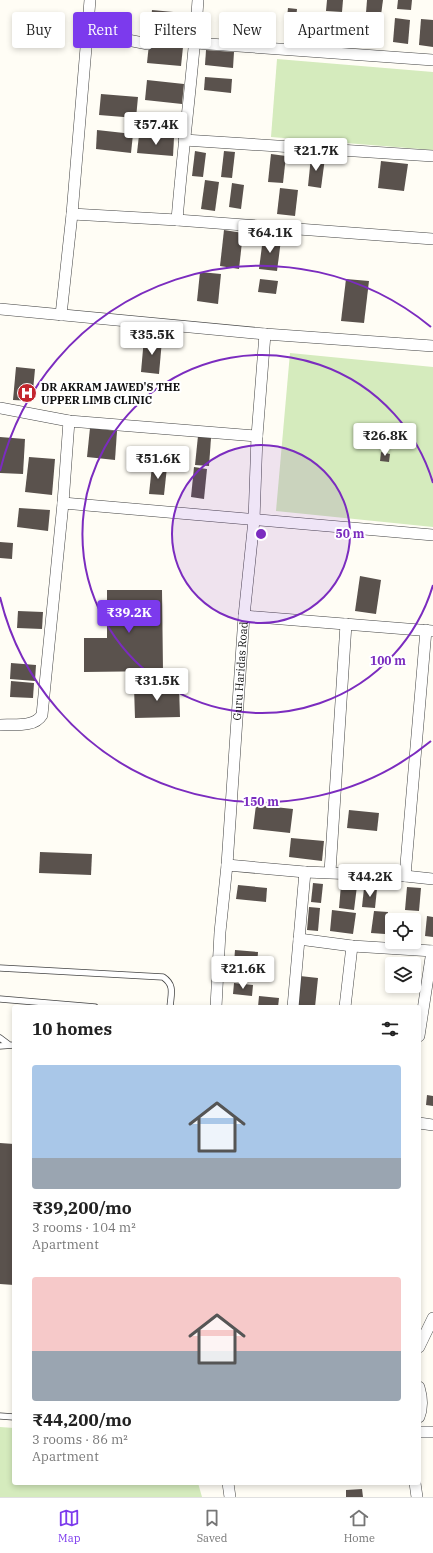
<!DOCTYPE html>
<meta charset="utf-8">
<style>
body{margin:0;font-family:"IBM Plex Serif",serif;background:#f2f2f2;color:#222;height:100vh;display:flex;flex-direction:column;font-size:15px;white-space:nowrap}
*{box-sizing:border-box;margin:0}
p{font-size:13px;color:#767676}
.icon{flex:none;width:22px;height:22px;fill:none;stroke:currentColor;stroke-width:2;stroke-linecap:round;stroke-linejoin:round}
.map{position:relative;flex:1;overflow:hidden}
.side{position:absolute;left:12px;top:1005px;width:409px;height:480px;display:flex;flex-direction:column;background:#fff;border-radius:4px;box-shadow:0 2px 6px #0003}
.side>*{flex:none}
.top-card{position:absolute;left:12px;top:12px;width:409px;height:36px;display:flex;gap:8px}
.buttons{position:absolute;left:385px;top:913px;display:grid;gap:8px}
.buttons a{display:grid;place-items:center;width:36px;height:36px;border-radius:4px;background:#fff;box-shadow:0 2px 6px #0003;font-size:20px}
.price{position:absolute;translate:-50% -34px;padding:0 9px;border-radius:4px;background:#fff;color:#222;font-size:13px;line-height:26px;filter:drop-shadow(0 1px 2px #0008)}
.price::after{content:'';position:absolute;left:50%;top:24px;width:12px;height:9px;margin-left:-6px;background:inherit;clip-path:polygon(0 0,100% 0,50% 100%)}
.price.current{background:#7c3aed;color:#fff}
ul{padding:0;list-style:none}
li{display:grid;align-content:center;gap:8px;height:212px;padding:0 20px}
li span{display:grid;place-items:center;height:124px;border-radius:4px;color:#555}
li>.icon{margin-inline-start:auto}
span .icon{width:72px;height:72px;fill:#fffc;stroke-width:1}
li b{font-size:17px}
h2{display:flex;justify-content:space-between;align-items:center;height:48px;padding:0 20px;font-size:17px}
.chip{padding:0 14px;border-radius:4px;background:#fff;box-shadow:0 2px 6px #0003;font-size:14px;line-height:36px}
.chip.current{background:#7c3aed;color:#fff}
.menu{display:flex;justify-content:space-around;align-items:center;height:56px;border-top:1px solid #e0e0e0;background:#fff;font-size:11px;color:#767676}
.menu a{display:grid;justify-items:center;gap:2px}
.menu .current{color:#7c3aed}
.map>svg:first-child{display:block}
.green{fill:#d5ebbd}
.building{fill:#5a524d}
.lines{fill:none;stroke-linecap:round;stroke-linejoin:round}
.service-casing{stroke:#444;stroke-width:7}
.minor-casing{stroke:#444;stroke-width:12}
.service{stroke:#fff;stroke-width:5.5}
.minor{stroke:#fff;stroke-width:11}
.ring{fill:none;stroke:#7b2cbf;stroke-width:2}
.labels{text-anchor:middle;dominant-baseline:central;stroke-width:4;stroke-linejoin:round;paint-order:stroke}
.poi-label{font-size:11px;font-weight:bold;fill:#111;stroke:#fff;text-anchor:start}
.street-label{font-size:11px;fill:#111;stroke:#fff}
.centre{fill:#7b2cbf;stroke:#fff;stroke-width:2}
.ring-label{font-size:12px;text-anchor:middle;font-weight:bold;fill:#7b2cbf;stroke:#fff;stroke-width:4;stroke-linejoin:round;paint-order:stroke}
</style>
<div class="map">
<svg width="433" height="1497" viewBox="0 0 433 1497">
<rect width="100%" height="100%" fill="#fffdf5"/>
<g class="green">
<polygon points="277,59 433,72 433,150 271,137"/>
<polygon points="290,353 433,367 433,527 276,511"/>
<polygon points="0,1427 14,1428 14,1483 198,1483 202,1497 0,1497"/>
</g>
<g class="building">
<polygon points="327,0 343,0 342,12 326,11"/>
<polygon points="367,0 383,0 381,15 366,13"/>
<polygon points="398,0 412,0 411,10 397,9"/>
<polygon points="288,8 297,9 294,38 285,37"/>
<polygon points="152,10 184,13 182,33 150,30"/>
<polygon points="395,18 410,20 408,44 393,42"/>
<polygon points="421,19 433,20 433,47 419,45"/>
<polygon points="149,44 183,47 181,66 147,63"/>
<polygon points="206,50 234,52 233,68 205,65"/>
<polygon points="205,77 232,79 231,93 204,90"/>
<polygon points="147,80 184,84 182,104 145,100"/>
<polygon points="101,94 138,97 136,118 99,115"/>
<polygon points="97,130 133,134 131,153 96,149"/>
<polygon points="139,135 174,138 173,156 137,153"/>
<polygon points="195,151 206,153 203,177 192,176"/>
<polygon points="224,151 235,152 232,178 221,177"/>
<polygon points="271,154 286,156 283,183 268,182"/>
<polygon points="311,157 325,158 321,188 308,186"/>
<polygon points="381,161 408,164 404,191 378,188"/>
<polygon points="205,180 219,182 215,211 201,209"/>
<polygon points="232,183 244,185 241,209 229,207"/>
<polygon points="280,188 298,190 295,216 277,214"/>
<polygon points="224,230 243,233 239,269 220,266"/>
<polygon points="263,238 281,240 277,271 259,269"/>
<polygon points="200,272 221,274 218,304 197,301"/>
<polygon points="260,279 278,281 276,294 258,292"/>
<polygon points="346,279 369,281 364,323 341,321"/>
<polygon points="144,338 162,340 159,374 141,372"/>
<polygon points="16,367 35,369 32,401 13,400"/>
<polygon points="90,428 117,431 115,460 87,457"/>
<polygon points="198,436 211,438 209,466 195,465"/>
<polygon points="0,437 25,439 23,474 0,473"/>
<polygon points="381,452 390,454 389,462 380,461"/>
<polygon points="29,457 55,459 52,495 25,492"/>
<polygon points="152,466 167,467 164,495 149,494"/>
<polygon points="194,467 207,469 204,499 191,497"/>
<polygon points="19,508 50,510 48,531 17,527"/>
<polygon points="0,542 13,543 12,559 0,558"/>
<polygon points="360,576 381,580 376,614 355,611"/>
<polygon points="107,590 162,590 163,671 84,672 84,638 107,638"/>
<polygon points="18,611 43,612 42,629 17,628"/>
<polygon points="11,663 36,665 35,681 10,679"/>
<polygon points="11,681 34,683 33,698 10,697"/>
<polygon points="179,686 180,717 135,718 134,687"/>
<polygon points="256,805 293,809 290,833 253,829"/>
<polygon points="349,810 379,813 377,831 347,828"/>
<polygon points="291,838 324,841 322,861 289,857"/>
<polygon points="40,852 92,854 91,875 39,873"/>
<polygon points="313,883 323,884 321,903 311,902"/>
<polygon points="238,885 267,888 266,902 236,899"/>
<polygon points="341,885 357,886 354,910 339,908"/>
<polygon points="407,887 421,888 419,911 405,910"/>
<polygon points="364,888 377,889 375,908 362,907"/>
<polygon points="309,907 320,908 318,931 307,930"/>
<polygon points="332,910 356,913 353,934 330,931"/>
<polygon points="374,911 388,912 385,934 371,933"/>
<polygon points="427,916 433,917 433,937 425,936"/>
<polygon points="235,950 258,952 257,966 234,963"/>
<polygon points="300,976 318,978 315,1007 297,1007"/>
<polygon points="234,983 253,985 252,996 233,994"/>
<polygon points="259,996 279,998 278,1007 258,1007"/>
<polygon points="427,1095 433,1096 433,1106 426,1105"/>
<polygon points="0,1143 14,1144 14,1285 0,1284"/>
<polygon points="362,1489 363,1497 346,1497 346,1490"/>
</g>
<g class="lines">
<defs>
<g id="service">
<path d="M0,968L163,977C175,985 171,994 170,1007"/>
<polyline points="0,999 95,1007"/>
<polyline points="0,1038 8,1044"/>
<polyline points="0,1046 14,1045"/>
<polyline points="0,1416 14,1417"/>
</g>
<g id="minor">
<polyline points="87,32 148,44"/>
<polyline points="195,43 433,60"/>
<polyline points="184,140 433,156"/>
<polyline points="72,214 177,220 433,239"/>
<path d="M177,220C183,146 193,73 198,0"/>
<polyline points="0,309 265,334 433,346"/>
<polyline points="61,315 72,214 90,0"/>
<polyline points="0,408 69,421 257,436"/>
<polyline points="63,503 433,535"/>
<polyline points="244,616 432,631"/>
<path d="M0,725C13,724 34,728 42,715L63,503L69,421"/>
<polyline points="227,865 305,872 405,876 433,879"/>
<polyline points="330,872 346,624"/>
<polyline points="405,876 426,630"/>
<polyline points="299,939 352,946 433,951"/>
<path id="s1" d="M216,1007L220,932L227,865L244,616L254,520L257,436L265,334"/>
<polyline points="293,1007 305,872"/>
<polyline points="345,1007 352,946"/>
<polyline points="419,1036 432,951"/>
<polyline points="419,1123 433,1125"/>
<polyline points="419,1347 433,1318"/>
<path d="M419,1387C422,1397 423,1407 419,1417"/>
<polyline points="419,1432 433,1432"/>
<polyline points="228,1483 230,1497"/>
<polyline points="415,1483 417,1497"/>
</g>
</defs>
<use href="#service" class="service-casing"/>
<use href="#minor" class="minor-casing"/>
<use href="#service" class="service"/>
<use href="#minor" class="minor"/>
</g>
<circle cx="261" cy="534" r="89" fill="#7b2cbf" fill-opacity=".12"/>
<g class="ring">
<circle cx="261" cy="534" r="89"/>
<path d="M433 585A179 179 0 1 1 433 483"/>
<path d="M431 741A268 268 0 0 1 0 597M0 471A268 268 0 0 1 431 327"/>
</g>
<defs>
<symbol id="hospital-disc" viewBox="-11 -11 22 22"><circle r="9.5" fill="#c4262e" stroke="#fff"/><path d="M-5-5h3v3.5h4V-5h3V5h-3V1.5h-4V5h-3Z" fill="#fff"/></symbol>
</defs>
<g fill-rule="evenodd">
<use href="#hospital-disc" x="16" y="382" width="22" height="22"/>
</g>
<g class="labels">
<g class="poi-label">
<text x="41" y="387">DR AKRAM JAWED'S THE<tspan x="41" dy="13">UPPER LIMB CLINIC</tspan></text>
</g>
<g class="street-label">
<text stroke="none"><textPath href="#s1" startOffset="337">Guru Haridas Road</textPath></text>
</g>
</g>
<circle cx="261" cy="534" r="6" class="centre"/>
<g class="ring-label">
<text x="350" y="538">50 m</text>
<text x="388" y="665">100 m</text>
<text x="261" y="806">150 m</text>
</g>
</svg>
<div class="buttons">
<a><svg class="icon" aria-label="locate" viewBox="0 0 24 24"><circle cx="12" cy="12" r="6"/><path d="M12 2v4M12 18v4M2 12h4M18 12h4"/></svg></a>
<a><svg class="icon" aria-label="layers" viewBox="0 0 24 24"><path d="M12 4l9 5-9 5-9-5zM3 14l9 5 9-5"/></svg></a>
</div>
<b class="price" style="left:156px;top:146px">₹57.4K</b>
<b class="price" style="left:316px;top:172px">₹21.7K</b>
<b class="price" style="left:270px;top:254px">₹64.1K</b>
<b class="price" style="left:152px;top:356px">₹35.5K</b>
<b class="price" style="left:385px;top:457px">₹26.8K</b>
<b class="price" style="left:158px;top:480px">₹51.6K</b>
<b class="price current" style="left:129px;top:634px">₹39.2K</b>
<b class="price" style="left:157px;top:702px">₹31.5K</b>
<b class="price" style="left:370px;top:898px">₹44.2K</b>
<b class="price" style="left:243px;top:990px">₹21.6K</b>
<div class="top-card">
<a class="chip">Buy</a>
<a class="chip current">Rent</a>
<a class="chip">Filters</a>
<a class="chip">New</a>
<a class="chip">Apartment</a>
</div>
<section class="side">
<h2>10 homes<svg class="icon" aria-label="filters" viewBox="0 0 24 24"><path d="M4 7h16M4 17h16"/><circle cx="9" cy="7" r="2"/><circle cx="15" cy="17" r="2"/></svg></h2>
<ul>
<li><span style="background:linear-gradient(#a9c7e8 75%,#9aa5b1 0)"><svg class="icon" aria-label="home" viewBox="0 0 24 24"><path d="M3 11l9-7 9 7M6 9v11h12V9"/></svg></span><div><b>₹39,200/mo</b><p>3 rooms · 104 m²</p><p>Apartment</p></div></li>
<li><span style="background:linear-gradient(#f6c9c9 60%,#9aa5b1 0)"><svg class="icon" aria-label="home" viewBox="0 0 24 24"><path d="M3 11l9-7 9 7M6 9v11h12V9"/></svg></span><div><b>₹44,200/mo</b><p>3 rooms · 86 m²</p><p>Apartment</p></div></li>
</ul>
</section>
</div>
<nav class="menu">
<a class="current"><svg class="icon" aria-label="map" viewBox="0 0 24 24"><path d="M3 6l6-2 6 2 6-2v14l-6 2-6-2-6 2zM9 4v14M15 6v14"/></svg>Map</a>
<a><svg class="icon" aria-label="saved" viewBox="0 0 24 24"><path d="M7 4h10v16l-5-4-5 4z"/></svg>Saved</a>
<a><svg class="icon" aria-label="home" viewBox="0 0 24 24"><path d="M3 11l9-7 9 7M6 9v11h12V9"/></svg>Home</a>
</nav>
